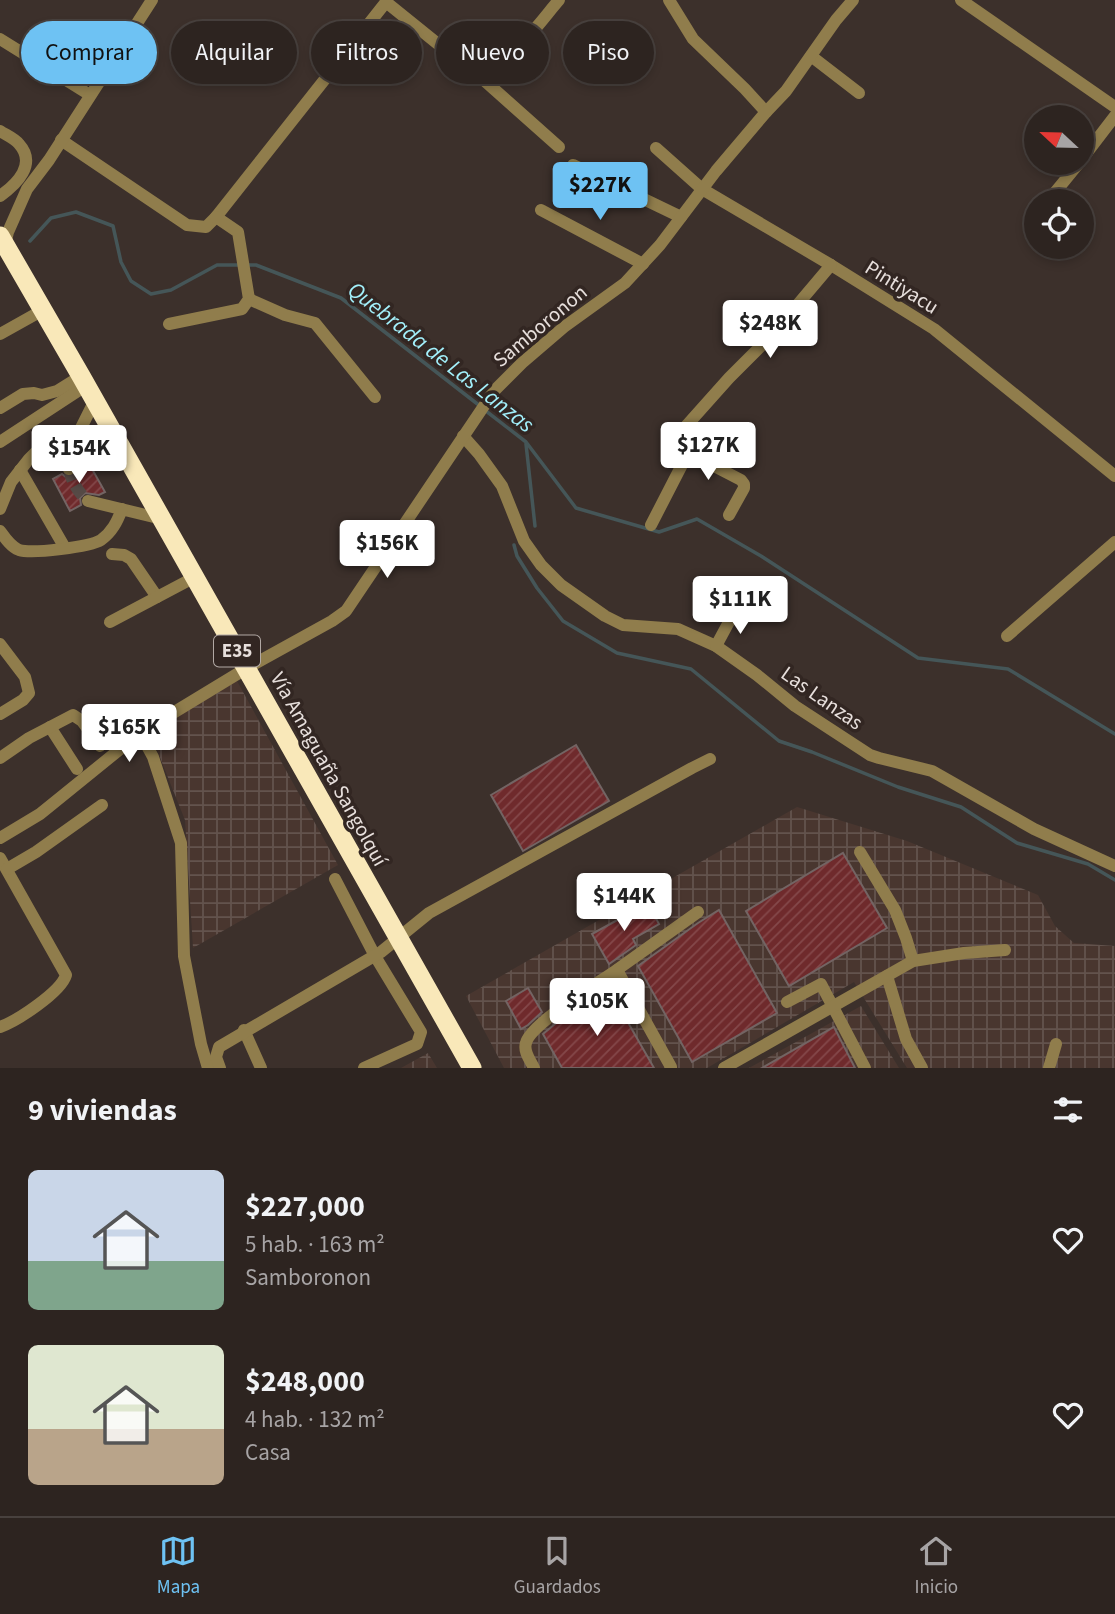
<!DOCTYPE html>
<html lang="es">
<meta charset="utf-8">
<style>
body{margin:0;font-family:"Source Sans 3",sans-serif;background:#352c29;color:#f1f3f6;height:100vh;display:flex;flex-direction:column;font-size:26px;white-space:nowrap}
*{box-sizing:border-box;margin:0}
p{font-size:23px;color:#a7a4a5}
.icon{flex:none;width:38px;height:38px;fill:none;stroke:currentColor;stroke-width:2;stroke-linecap:round;stroke-linejoin:round}
.map{position:relative;height:1068px;overflow:hidden}
.details{display:flex;flex-direction:column;background:#2d2420;flex:1}
.details>*{flex:none}
.top-card{position:absolute;left:21px;top:21px;width:700px;height:63px;display:flex;gap:14px}
.needle{width:46px;rotate:292deg}
.controls{position:absolute;left:1024px;top:105px;display:grid;gap:14px}
.controls a{display:grid;place-items:center;width:70px;height:70px;border-radius:50%;background:#2d2420;box-shadow:0 4px 10px #0003,0 0 0 2px #48413e;font-size:35px}
.price{position:absolute;translate:-50% -60px;padding:0 16px;border-radius:7px;background:#fff;color:#222;font-size:23px;line-height:46px;filter:drop-shadow(0 2px 4px #0008)}
.price::after{content:'';position:absolute;left:50%;top:42px;width:21px;height:16px;margin-left:-10px;background:inherit;clip-path:polygon(0 0,100% 0,50% 100%)}
.price.current{background:#6ec2f3;color:#111}
ul{padding:0;list-style:none}
li{display:flex;align-items:center;gap:21px;height:175px;padding:0 28px}
li span{display:grid;place-items:center;flex:none;width:196px;height:140px;border-radius:10px;color:#555}
li>.icon{margin-inline-start:auto}
span .icon{width:84px;height:84px;fill:#fffc;stroke-width:1}
li b{font-size:30px}
h2{display:flex;justify-content:space-between;align-items:center;height:84px;padding:0 28px;font-size:30px}
.tag{padding:0 24px;border-radius:32px;background:#2d2420;box-shadow:0 4px 10px #0003,0 0 0 2px #48413e;font-size:24px;line-height:63px}
.tag.current{background:#6ec2f3;color:#111}
.tabs{display:flex;justify-content:space-around;align-items:center;height:98px;border-top:2px solid #48413e;background:#2d2420;font-size:19px;color:#a7a4a5}
.tabs a{display:grid;justify-items:center;gap:4px}
.tabs .current{color:#6ec2f3}
.map>svg:first-child{display:block}
.industrial{fill:url(#industrial-grid)}
.lines{fill:none;stroke-linecap:round;stroke-linejoin:round}
.stream{stroke:#455658;stroke-width:3.5}
.building{fill:url(#building-hatch);stroke:#736463;stroke-width:2}
.minor-tunnel{stroke:#564a46;stroke-width:12;stroke-dasharray:12 6;stroke-linecap:butt}
.minor{stroke:#907d4c;stroke-width:12}
.highway{stroke:#f9e8b9;stroke-width:19}
.labels{text-anchor:middle;dominant-baseline:central;stroke-width:7;stroke-linejoin:round;paint-order:stroke}
.shield{fill:#322622;stroke:#b1a8a4;stroke-width:2}
.shield-label{font-size:19px;font-weight:bold;fill:#e7dfdc}
.street-label{font-size:21px;fill:#e7dfdc;stroke:#322622}
.water-label{font-size:23px;font-style:italic;fill:#a3f0fb;stroke:#322622}
</style>
<div class="map">
<svg width="1115" height="1068" viewBox="0 0 1115 1068">
<defs>
<pattern id="industrial-grid" width="8" height="8" patternUnits="userSpaceOnUse" patternTransform="scale(1.75)"><rect width="8" height="8" fill="#49362f"/><path d="M0 4h8M4 0v8" fill="none" stroke="#63534d"/></pattern>
<pattern id="building-hatch" width="6" height="6" patternUnits="userSpaceOnUse" patternTransform="scale(1.75)"><rect width="6" height="6" fill="#6f2a2c"/><path d="M-1 1l2-2M0 6l6-6M5 7l2-2" fill="none" stroke="#84484a"/></pattern>
</defs>
<rect width="100%" height="100%" fill="#3c302b"/>
<g class="industrial">
<polygon points="237,681 338,865 193,948 185,820 157,750 158,735 163,725"/>
<polygon points="797,807 907,841 1038,895 1055,926 1074,943 1115,946 1115,1068 907,1068 854,982 707,1068 504,1068 466,996"/>
<polygon points="861,1006 899,1068 749,1068"/>
<polygon points="428,1053 437,1068 401,1068"/>
</g>
<g class="lines">
<g class="stream">
<polyline points="30,241 51,218 76,212 113,226 121,262 131,281 151,294 171,290 217,265 240,265"/>
<polyline points="247,265 256,265 341,298 480,406"/>
<polyline points="486,411 526,442 576,508 659,532 697,519 761,556 918,658 1008,669 1115,734"/>
<polyline points="526,444 535,526"/>
<polyline points="514,545 517,556 537,588 563,621 617,653 691,669 779,741 812,752 898,787 961,807 1017,843 1088,864 1115,880"/>
</g>
</g>
<g class="building">
<polygon points="87,460 105,492 99,495 85,493 80,498 81,505 70,511 53,479 62,474 67,478 73,477 76,474 78,465"/>
<polygon points="576,745 609,801 523,851 491,795"/>
<polygon points="843,853 887,928 789,986 746,911"/>
<polygon points="649,905 659,924 633,939 636,945 609,964 592,934 621,918 622,920"/>
<polygon points="719,910 777,1013 692,1062 638,966 698,923"/>
<polygon points="528,988 542,1012 528,1025 521,1029 506,1001"/>
<polygon points="610,991 654,1068 562,1068 543,1034 561,1019"/>
<polygon points="834,1027 855,1068 762,1068"/>
</g>
<g class="lines">
<path class="minor-tunnel" d="M69,469C72,483 78,492 88,501"/>
<g class="minor">
<polyline points="669,0 693,39 745,89 766,112"/>
<polyline points="961,0 1115,107"/>
<polyline points="0,39 90,95"/>
<polyline points="811,56 859,93"/>
<polyline points="468,66 559,147"/>
<path d="M0,131C6,135 14,138 19,144C37,164 17,184 0,196"/>
<path d="M61,140L187,225L206,227L216,217L386,2L459,61C500,84 536,26 559,0"/>
<polyline points="656,148 702,189 831,265 934,329 1115,476"/>
<polyline points="1082,159 1115,116"/>
<polyline points="573,165 681,217"/>
<polyline points="1048,201 1079,163"/>
<polyline points="541,210 643,264"/>
<polyline points="5,245 8,232 27,189 49,160 152,0"/>
<polyline points="249,299 285,315 315,323 375,397"/>
<polyline points="169,324 242,309 249,299 238,232 216,217"/>
<polyline points="0,334 43,310"/>
<polyline points="0,408 23,394 34,393 42,395 57,391 81,376"/>
<polyline points="463,436 479,454 502,486 524,541 541,565 561,585 605,616 623,625 678,629 716,646 757,675 795,706 870,755 879,758 932,771 1034,829 1115,866"/>
<polyline points="0,442 87,385"/>
<polyline points="683,450 741,480 744,484 744,488 729,515"/>
<polyline points="69,469 72,446 95,400"/>
<polyline points="20,470 65,548"/>
<polyline points="88,501 162,519"/>
<polyline points="0,509 11,482 29,459 45,443 77,436"/>
<polyline points="651,525 686,457 678,439 679,434 729,378 771,336 831,265"/>
<path d="M0,531C5,538 11,547 19,550C32,554 90,547 101,540C112,532 117,522 122,509"/>
<polyline points="112,554 124,555 131,559 157,597"/>
<polyline points="110,622 195,577"/>
<polyline points="1007,636 1115,542"/>
<polyline points="0,644 25,677 29,693 23,700 0,714"/>
<polyline points="716,646 737,607 741,604 752,604"/>
<polyline points="50,727 77,769"/>
<polyline points="140,733 153,757 181,843 184,956 201,1044 208,1068"/>
<polyline points="0,758 29,738 73,715 82,721 100,746"/>
<polyline points="0,838 40,814 140,733 247,668 332,621 346,611 494,391 522,363 564,327 625,283 660,245 716,171 766,112 786,91 836,20 853,0"/>
<polyline points="860,852 895,910 906,938 913,961"/>
<path d="M0,858L66,975C61,992 17,1021 0,1027"/>
<polyline points="7,869 36,852 102,805"/>
<polyline points="335,879 375,956 421,1032 417,1044 364,1068"/>
<polyline points="617,970 671,1067"/>
<polyline points="887,976 906,1039 922,1068"/>
<polyline points="787,1002 821,984 865,1068"/>
<polyline points="244,1030 261,1068"/>
<polyline points="220,1068 216,1057 219,1047 381,952 429,913 692,768 710,759"/>
<path d="M534,1068C531,1061 523,1052 526,1043C530,1024 600,982 618,969C645,950 671,931 698,912"/>
<polyline points="724,1068 913,961 964,953 1005,950"/>
<polyline points="1049,1068 1056,1044"/>
</g>
<polyline class="highway" points="0,236 81,376 472,1068"/>
</g>
<g class="labels">
<rect class="shield" x="214" y="635.5" width="46" height="31" rx="5"/>
<g class="shield-label">
<text x="237" y="651">E35</text>
</g>
<g class="street-label">
<text transform="translate(902 287) rotate(32)">Pintiyacu</text>
<text transform="translate(540 326) rotate(-40)">Samboronon</text>
<text transform="translate(822 698) rotate(35)">Las Lanzas</text>
<text transform="translate(329 769) rotate(61)">Vía Amaguaña Sangolquí</text>
</g>
<g class="water-label">
<text transform="translate(441 357) rotate(38)">Quebrada de Las Lanzas</text>
</g>
</g>
</svg>
<div class="controls">
<a><svg class="needle" viewBox="-14 -14 28 28"><path d="M0-13l5 13h-10z" fill="#e53935"/><path d="M0 13l5-13h-10z" fill="#a7a4a5"/></svg></a>
<a><svg class="icon" aria-label="locate" viewBox="0 0 24 24"><circle cx="12" cy="12" r="6"/><path d="M12 2v4M12 18v4M2 12h4M18 12h4"/></svg></a>
</div>
<b class="price current" style="left:600px;top:222px">$227K</b>
<b class="price" style="left:770px;top:360px">$248K</b>
<b class="price" style="left:708px;top:482px">$127K</b>
<b class="price" style="left:79px;top:485px">$154K</b>
<b class="price" style="left:387px;top:580px">$156K</b>
<b class="price" style="left:740px;top:636px">$111K</b>
<b class="price" style="left:129px;top:764px">$165K</b>
<b class="price" style="left:624px;top:933px">$144K</b>
<b class="price" style="left:597px;top:1038px">$105K</b>
<div class="top-card">
<a class="tag current">Comprar</a>
<a class="tag">Alquilar</a>
<a class="tag">Filtros</a>
<a class="tag">Nuevo</a>
<a class="tag">Piso</a>
</div>
</div>
<section class="details">
<h2>9 viviendas<svg class="icon" aria-label="filters" viewBox="0 0 24 24"><path d="M4 7h16M4 17h16"/><circle cx="9" cy="7" r="2"/><circle cx="15" cy="17" r="2"/></svg></h2>
<ul>
<li><span style="background:linear-gradient(#c9d6e8 65%,#7fa58c 0)"><svg class="icon" aria-label="home" viewBox="0 0 24 24"><path d="M3 11l9-7 9 7M6 9v11h12V9"/></svg></span><div><b>$227,000</b><p>5 hab. · 163 m²</p><p>Samboronon</p></div><svg class="icon" aria-label="heart" viewBox="0 0 24 24"><path d="M12 20l-8-8c-3-5 5-10 8-4 3-6 11-1 8 4z"/></svg></li>
<li><span style="background:linear-gradient(#dfe7d0 60%,#b9a48a 0)"><svg class="icon" aria-label="home" viewBox="0 0 24 24"><path d="M3 11l9-7 9 7M6 9v11h12V9"/></svg></span><div><b>$248,000</b><p>4 hab. · 132 m²</p><p>Casa</p></div><svg class="icon" aria-label="heart" viewBox="0 0 24 24"><path d="M12 20l-8-8c-3-5 5-10 8-4 3-6 11-1 8 4z"/></svg></li>
</ul>
</section>
<nav class="tabs">
<a class="current"><svg class="icon" aria-label="map" viewBox="0 0 24 24"><path d="M3 6l6-2 6 2 6-2v14l-6 2-6-2-6 2zM9 4v14M15 6v14"/></svg>Mapa</a>
<a><svg class="icon" aria-label="saved" viewBox="0 0 24 24"><path d="M7 4h10v16l-5-4-5 4z"/></svg>Guardados</a>
<a><svg class="icon" aria-label="home" viewBox="0 0 24 24"><path d="M3 11l9-7 9 7M6 9v11h12V9"/></svg>Inicio</a>
</nav>
